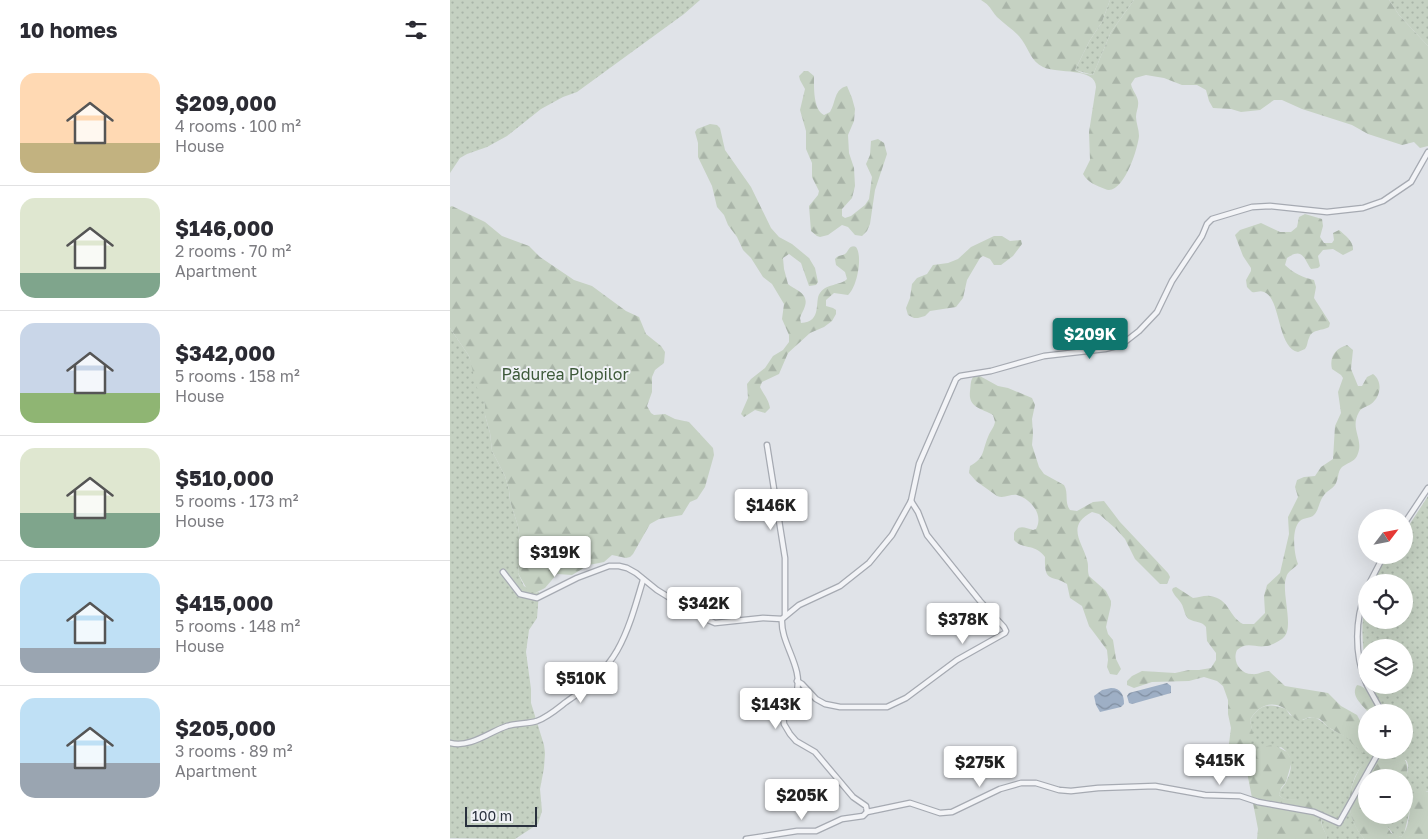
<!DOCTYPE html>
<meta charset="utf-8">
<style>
body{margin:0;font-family:"Golos Text",sans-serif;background:#f7f7f7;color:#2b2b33;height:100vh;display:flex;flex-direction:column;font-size:19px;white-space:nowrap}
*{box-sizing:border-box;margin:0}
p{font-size:16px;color:#7c7c81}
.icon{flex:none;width:28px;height:28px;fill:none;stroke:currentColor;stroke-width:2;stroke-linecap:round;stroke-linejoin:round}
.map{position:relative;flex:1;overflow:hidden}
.panel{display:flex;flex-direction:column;background:#fff;width:450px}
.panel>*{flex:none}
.needle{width:32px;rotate:58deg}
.fabs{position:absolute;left:908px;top:509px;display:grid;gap:10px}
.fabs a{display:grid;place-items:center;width:55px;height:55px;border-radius:50%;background:#fff;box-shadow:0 5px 20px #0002;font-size:25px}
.scale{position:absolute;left:15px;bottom:12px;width:72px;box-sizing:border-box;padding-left:5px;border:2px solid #2a313e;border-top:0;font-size:14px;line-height:18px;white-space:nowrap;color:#2a313e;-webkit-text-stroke:4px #f0f2f6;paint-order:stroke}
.price{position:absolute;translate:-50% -42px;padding:0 11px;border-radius:5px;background:#fff;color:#222;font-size:16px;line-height:32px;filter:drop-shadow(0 1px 2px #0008)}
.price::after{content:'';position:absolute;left:50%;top:30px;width:15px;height:11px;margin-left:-8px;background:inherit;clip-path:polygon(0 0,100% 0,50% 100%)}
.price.selected{background:#0f766e;color:#fff}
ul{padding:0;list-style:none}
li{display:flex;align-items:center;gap:15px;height:125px;padding:0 20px}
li+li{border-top:1px solid #e1e1e2}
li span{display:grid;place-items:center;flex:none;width:140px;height:100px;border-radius:15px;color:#555}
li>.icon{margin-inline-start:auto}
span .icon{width:60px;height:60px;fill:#fffc;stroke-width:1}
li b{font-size:21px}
h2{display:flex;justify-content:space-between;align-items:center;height:60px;padding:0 20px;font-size:21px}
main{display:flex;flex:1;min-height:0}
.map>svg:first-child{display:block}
.grass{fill:url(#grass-dots)}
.forest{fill:url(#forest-firs)}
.water{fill:url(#water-waves)}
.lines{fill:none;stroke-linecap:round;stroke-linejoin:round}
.minor-casing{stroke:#a6aab2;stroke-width:7}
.minor{stroke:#f3f4f7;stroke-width:4.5}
.labels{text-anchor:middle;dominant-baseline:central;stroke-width:4;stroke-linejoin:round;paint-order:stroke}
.park-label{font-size:16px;fill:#3d5939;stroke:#f0f2f6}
</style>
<main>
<section class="panel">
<h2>10 homes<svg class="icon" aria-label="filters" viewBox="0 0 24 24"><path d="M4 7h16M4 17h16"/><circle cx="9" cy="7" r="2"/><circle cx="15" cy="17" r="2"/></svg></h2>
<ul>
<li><span style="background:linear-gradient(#ffd9b3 70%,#c2b280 0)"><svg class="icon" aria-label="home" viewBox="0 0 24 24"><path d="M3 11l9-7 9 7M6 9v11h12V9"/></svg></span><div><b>$209,000</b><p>4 rooms · 100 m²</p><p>House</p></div></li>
<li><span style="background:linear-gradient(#dfe7d0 75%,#7fa58c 0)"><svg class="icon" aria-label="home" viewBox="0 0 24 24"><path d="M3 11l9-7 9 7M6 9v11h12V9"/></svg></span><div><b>$146,000</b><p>2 rooms · 70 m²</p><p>Apartment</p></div></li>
<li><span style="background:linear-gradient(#c9d6e8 70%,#8fb573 0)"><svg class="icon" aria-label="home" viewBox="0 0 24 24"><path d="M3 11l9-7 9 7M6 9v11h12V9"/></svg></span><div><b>$342,000</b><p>5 rooms · 158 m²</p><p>House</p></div></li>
<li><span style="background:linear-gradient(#dfe7d0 65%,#7fa58c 0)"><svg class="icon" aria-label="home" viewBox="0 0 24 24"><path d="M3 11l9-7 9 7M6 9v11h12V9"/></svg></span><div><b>$510,000</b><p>5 rooms · 173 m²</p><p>House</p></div></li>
<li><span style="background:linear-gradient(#bfe0f5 75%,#9aa5b1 0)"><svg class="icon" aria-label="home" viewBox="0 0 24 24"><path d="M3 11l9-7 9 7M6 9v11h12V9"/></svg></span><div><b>$415,000</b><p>5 rooms · 148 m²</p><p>House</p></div></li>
<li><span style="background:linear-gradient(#bfe0f5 65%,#9aa5b1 0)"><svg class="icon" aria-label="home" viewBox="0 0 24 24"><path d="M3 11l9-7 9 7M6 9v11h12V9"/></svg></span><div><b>$205,000</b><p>3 rooms · 89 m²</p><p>Apartment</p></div></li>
</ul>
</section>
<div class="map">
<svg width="978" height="839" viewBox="0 0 978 839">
<defs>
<pattern id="grass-dots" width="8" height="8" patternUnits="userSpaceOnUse" patternTransform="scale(1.25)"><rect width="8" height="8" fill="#c5d1c2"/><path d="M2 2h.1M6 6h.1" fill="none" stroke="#a9b4a8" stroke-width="1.8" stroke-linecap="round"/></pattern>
<pattern id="forest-firs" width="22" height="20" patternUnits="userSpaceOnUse" patternTransform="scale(1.25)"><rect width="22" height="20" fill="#c5d1c2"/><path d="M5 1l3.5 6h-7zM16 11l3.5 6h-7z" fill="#a9b4a8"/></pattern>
<pattern id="water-waves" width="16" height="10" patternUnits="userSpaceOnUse" patternTransform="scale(1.25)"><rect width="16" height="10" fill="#9eafc5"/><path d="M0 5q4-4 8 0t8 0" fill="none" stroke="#818fa1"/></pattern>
</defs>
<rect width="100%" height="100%" fill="#e0e3e8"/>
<g class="grass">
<polygon points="0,0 250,0 234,14 127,92 113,97 91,109 57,136 37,147 17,154 10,158 0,173"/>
<polygon points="660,0 684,0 661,32 643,75 625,70 640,40 652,22"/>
<polygon points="939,0 978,0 978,46 949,15"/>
<polygon points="0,328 19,356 35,404 35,415 40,433 42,451 55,476 59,490 60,501 68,526 71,548 68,573 74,586 85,593 89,592 87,618 79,630 76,652 81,689 81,703 94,745 95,753 94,768 90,789 92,811 88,824 65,839 0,838"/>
<path d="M978,496V792L977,791L963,797L954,834L951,837L944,835L928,815H954C954,805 952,792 954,783C956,774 961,768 956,760C945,760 926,758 917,763C910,766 909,770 905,777C895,799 899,821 914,839H877C877,834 873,830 872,825C871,821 872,817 871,813C871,812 867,807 867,807C855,790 839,807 829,795C830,788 835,786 837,780C843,768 843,755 831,747L803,758L801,766L797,772L784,755L791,747L802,730L800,720C810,704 819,703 836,709L840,715L853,720C865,714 868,719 877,726C883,731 892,734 898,738C909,746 904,750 920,754L925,750H954V712H929L914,687L916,675V685H954V648H916V674C914,651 909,626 916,605V620H954V582H924L936,555H954V533Z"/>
</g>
<g class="forest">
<path d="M531,0H660L652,22L640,40L625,70L632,73L643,75L661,32L684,0H939L949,15L978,46V146L970,148L964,142L952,145L918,134L902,125L852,109L832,100H824L810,110L791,112L781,109L763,108L759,101L756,90L747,85H732L714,78L696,75L685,78L681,84C682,90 687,95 688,101C689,107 686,111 686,117C686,123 689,129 689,136C688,148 673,197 655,189C647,186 637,182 633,174L640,160L639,132L646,87C646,67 607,74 593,67C581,61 579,50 572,40C565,30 555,25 547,17C540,9 541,6 531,0Z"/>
<path d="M354,71H358L364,76C364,87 363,110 374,115L380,112C386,102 384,89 397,86L402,98L405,109L404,121L398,135L399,153L404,168L405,186L402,198L392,209V216L395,218L401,216L415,205L419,199L422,177L416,164L420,155L421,141L428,139L434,143L437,154L425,190L420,224L417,231L412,236L405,235L398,227L392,225L378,235L370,237L367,236L361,231L359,206L368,195L369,191L362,177V163L356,149V131L350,110L355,89L350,80L349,76Z"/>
<path d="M260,124L267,125L270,128L275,150L301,187L321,228L329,237L342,244L359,258L365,268L368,282L366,285L359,286L351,263L339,254L333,258L334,269L338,284C345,290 359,293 355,306C354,310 351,314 350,318L351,323C373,322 364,300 370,293C377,283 390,286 397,279L395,272L386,265L385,259C388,255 391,256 395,254C400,250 398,245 406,247C413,256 407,288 398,295L384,293L376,300V306L383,308L386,310V314L382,321L374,327L360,333L338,353L329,374L312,382L310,387C314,395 319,400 320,408L315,413L305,410L294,417L291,414L298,398L297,384L301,379L315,368L323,356L333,350L339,342V335L332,319L334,304L322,284L313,277L301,258L293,250L287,237L278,225L274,215L267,207L262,186L248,157V143L245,132L247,129Z"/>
<polygon points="2,206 35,222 52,236 79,246 90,257 124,280 142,286 176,311 189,317 196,334 211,346 215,352 214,363 205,370 202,377 202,392 197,406 201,413 204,415 215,414 225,419 239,422 263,448 264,455 255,487 247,499 240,502 232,515 209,519 200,524 183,554 180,557 176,558 162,555 154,562 139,565 122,575 107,574 95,588 85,593 78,591 68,573 71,548 68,526 60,501 59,490 55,476 42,451 40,433 35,415 35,404 27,388 19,356 0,328 0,207"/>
<path d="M855,214L872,219L873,226L870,237L874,243H882L884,240L883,233L889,230C895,235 904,242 903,250L893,255L883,249L873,250L868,256L870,266L868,268L861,269C854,259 853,247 837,258L835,265C843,273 854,278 864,280L866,287L864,298L880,323L879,327C872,331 862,329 859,338C857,342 858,345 855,349L848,352C827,348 831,298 814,292C809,290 807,293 802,292L797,287L796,280L801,271V268L793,256L785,235L790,230L811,223L830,232H841L847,227L849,217Z"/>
<polygon points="544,236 552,236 560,241 571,240 572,244 563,256 551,265 544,265 540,259 533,256 530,258 517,280 513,298 506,307 480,311 475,316 468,318 464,318 458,315 456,308 460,298 462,284 467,278 477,274 483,265 498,263 508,259 521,247"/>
<path d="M897,345L903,350L901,369L908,386H912L917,377L923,374C933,381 931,397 921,404C917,407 912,407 909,412C899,430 915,439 907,456C904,462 897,463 892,467C887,472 889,479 885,485C882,489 877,491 874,495C869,501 869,510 864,515C860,519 854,517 850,521C841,529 844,554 848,564C843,570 838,570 836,578C831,592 845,629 833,638C830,641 820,646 816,646C805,648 797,641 787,650C782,661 790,674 802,674C808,675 812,671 819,671L835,686L878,693L891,706L907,715L916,732V750H925L920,754H913L897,738L878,727L870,719L860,717L849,721C842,718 840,712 834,708C820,700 807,707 800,720L803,734L802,737L784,755L778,751L781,728L778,714V700L773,686L767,681L754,677L739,681L702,682L684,688L677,685V681L682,676L692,671L725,673L739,670H749L761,668L766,660V653L757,641L756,627C751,621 748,623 741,620C734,618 735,609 731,603C728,598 724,596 722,590L723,588L726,587L743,598C749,598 754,595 760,596C780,599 778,616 793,624H804L815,613L814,596L817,585L830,573L839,534L838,517L848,497L845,487L847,480L854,477L865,476L871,467L883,459L885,426L891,413L888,392L893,378L891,375L882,369C879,357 886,348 897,345Z"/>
<path d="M528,375L548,386L558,388L582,398L585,405L582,419L583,434L582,445L589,467L594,474L614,485C619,493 614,502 620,510L627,511L643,502L654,501L670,522L718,573L720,577L717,584H710L685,559L675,539L665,528L649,514L642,512C615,526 633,543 637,560C639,566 637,570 639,576L656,591L661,601V605L656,627L658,634L663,640L666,659L671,669L667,675L660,674L657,667L658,660L657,650L639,626L632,606L620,598L617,584C602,574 594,584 595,557C585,543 573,550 564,540V533C569,524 575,528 583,530L586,529C594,515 581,499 567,495C560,494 554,499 547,496L526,481L519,473L520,466C535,458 532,451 538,437C540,431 544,428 545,422L543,415C531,408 518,408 520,391C521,385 520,380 524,376Z"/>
<path d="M907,685C919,687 925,702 929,712H918C912,704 900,696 907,685Z"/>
<path d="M824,745L837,752L842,761L836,782L831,788L829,795C839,807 862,789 871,809C873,814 870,820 872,825C873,831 877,832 877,839H807L808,829L797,772L804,755L817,746Z"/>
<path d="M940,754H951C959,764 959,771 954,782V778L938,777L934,773H930L925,777L916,778V815H928L936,824L941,833L951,837C964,824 955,799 970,789L978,792V839H914C899,822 895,799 905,778C908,772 910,766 916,762L927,761Z"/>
</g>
<g class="water">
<polygon points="717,683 721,686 721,693 682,704 679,703 677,696 679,693"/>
<path d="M661,688C671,688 674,695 674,704L671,707L650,712L646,705L644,696L652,690Z"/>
</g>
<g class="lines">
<defs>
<g id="minor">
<polyline points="317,445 335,558 335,616"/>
<polyline points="954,524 978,488"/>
<polyline points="53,572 70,594 87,598 127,578 159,566 169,566 177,568 186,573 207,590 251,617 265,623 313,618 332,619"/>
<polyline points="920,582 934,555"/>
<path d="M916,591C905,619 904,654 916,683"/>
<polyline points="347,681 352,684 366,699 375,704 390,707 437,707 456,698 507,660 555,633 556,631 554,627 530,601 477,535 468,512 461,501"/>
<polyline points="917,685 932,712"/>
<path d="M0,743C21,748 39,732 57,726C67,723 78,724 87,721C98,717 107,709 116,702C168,667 176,638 193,580"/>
<path d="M417,812L416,806L403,797L365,752L346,741L340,734L334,724L333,714C337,708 344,701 346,694C355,668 330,644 332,619L349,605L390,586L419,563L442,535L461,501L469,464L506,379L510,376L541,371L594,356L655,349L671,345L689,331L707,312L722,281L752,236L757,224L762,219L802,207L820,206L877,212L913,208L933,201L961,182L978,152"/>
<polyline points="296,839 347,831 366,831 392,819 413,816 417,812 460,803 490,813 502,812 550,789 571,783 586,783 609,790 621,791 648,788 705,786 755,795 790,796 808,802 864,812 889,823 930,750"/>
</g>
</defs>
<use href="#minor" class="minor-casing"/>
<use href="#minor" class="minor"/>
</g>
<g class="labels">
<g class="park-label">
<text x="115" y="374">Pădurea Plopilor</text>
</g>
</g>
</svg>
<div class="fabs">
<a><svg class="needle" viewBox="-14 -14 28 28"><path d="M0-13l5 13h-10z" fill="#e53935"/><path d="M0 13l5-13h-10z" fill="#7c7c81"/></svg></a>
<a><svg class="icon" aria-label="locate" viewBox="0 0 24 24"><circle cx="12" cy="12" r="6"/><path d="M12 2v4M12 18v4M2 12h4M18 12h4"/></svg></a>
<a><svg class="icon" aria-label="layers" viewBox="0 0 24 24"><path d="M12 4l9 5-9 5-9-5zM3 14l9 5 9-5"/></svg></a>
<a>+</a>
<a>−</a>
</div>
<div class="scale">100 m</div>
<b class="price selected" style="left:640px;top:360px">$209K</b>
<b class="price" style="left:321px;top:531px">$146K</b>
<b class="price" style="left:105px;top:578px">$319K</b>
<b class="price" style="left:254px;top:629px">$342K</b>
<b class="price" style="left:513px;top:645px">$378K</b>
<b class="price" style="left:131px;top:704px">$510K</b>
<b class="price" style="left:326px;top:730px">$143K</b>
<b class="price" style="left:770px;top:786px">$415K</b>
<b class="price" style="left:530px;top:788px">$275K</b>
<b class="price" style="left:352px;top:821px">$205K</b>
</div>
</main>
